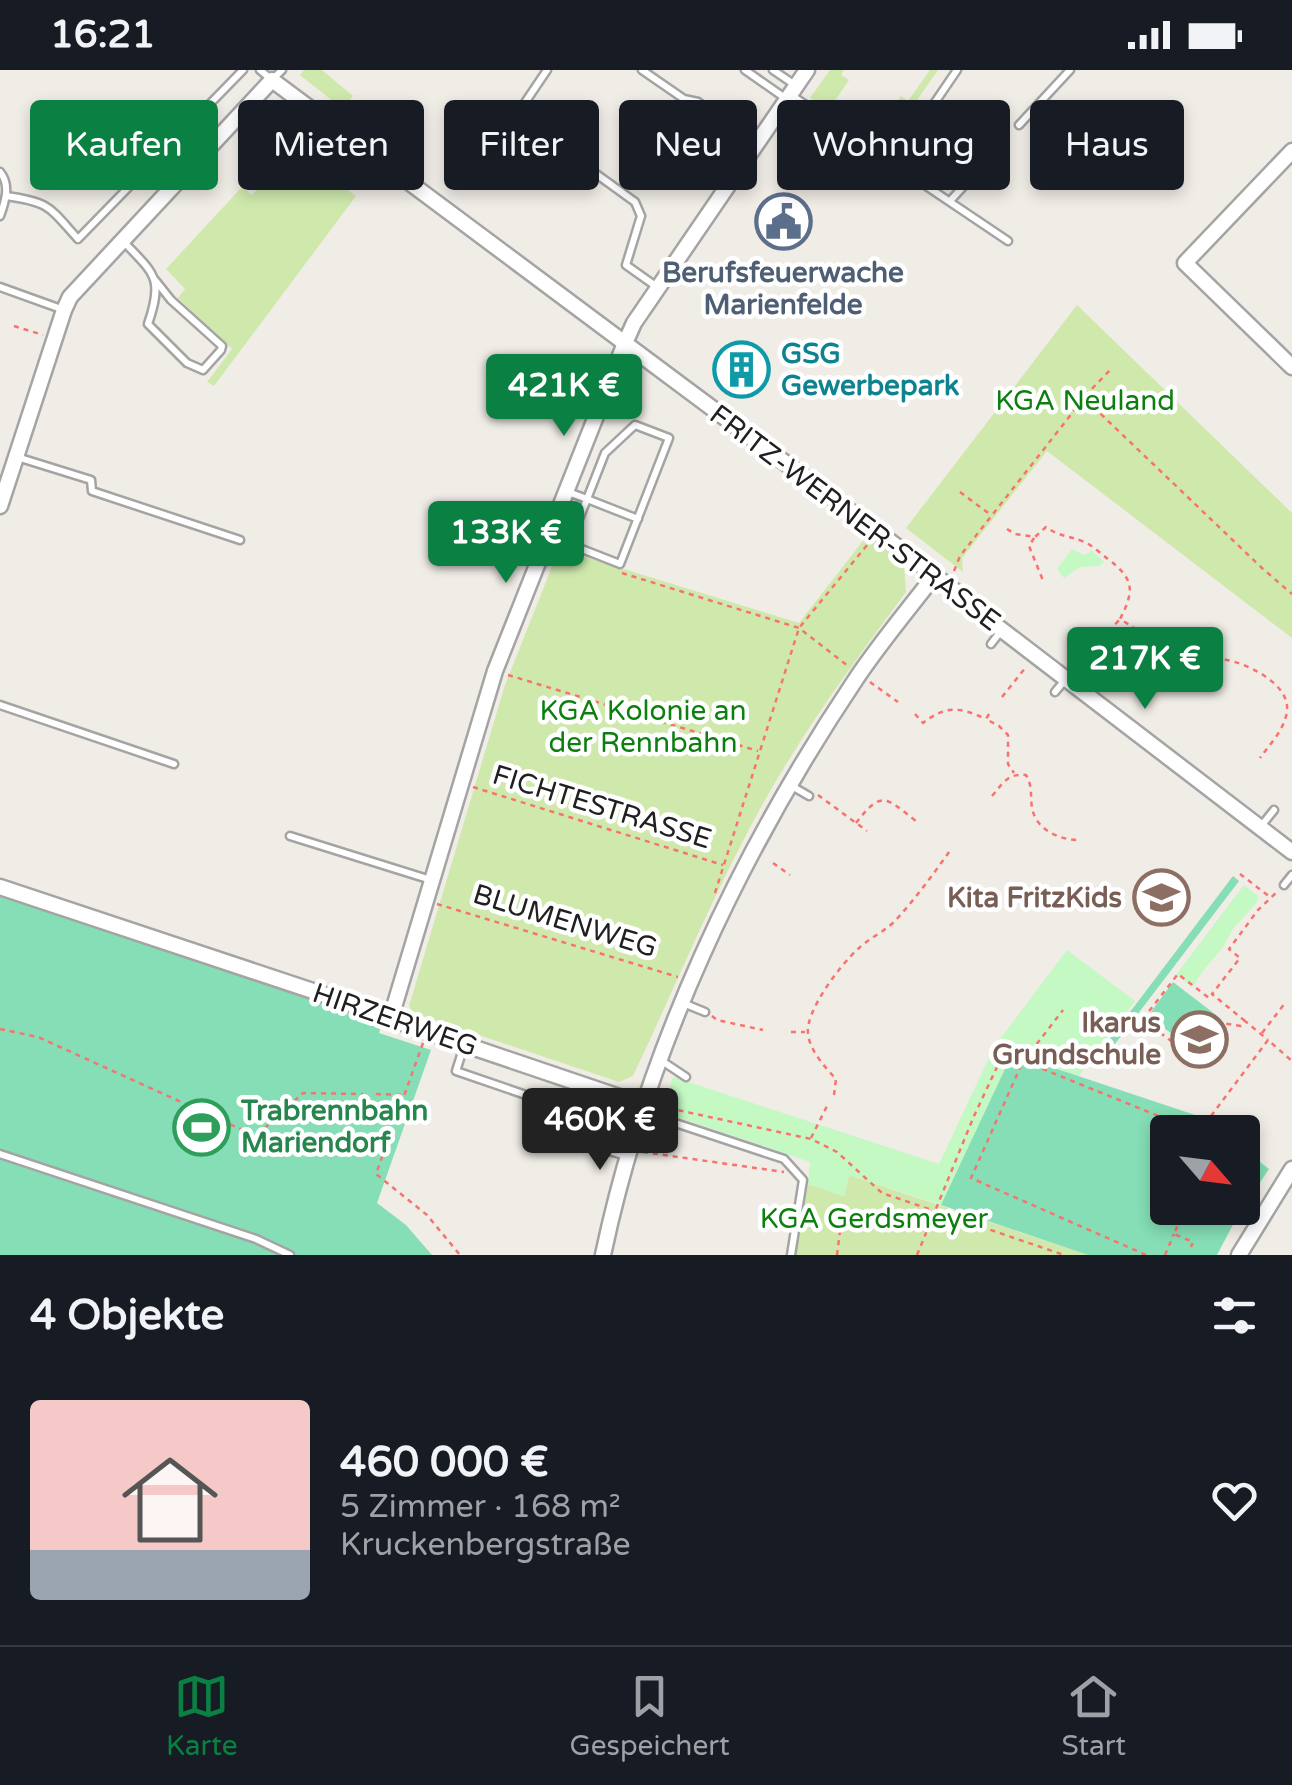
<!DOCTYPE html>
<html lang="de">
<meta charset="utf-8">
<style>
body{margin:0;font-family:"Varela Round",sans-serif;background:#242831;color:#f1f3f6;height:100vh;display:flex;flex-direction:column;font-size:38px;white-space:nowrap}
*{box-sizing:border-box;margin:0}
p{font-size:32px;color:#9ea1a6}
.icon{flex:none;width:55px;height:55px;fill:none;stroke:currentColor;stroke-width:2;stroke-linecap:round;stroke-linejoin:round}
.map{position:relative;height:1185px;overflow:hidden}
.drawer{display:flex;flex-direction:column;background:#171b24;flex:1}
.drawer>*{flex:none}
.banner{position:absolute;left:30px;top:30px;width:1232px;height:90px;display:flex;gap:20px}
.needle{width:65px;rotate:118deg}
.controls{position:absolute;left:1150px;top:1045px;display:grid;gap:20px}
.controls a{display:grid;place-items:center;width:110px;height:110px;border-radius:10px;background:#171b24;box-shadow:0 5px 15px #0003;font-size:50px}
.price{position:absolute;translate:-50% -85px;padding:0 22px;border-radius:10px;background:#0b8043;color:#fff;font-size:32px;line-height:65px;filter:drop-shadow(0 2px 5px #0008)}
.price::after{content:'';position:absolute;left:50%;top:60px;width:30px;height:22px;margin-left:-15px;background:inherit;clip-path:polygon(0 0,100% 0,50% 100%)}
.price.selected{background:#222;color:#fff}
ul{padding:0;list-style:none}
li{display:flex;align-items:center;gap:30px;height:250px;padding:0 30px}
li span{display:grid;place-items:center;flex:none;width:280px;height:200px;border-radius:10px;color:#555}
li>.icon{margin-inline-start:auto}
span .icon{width:120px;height:120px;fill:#fffc;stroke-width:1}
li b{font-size:42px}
h2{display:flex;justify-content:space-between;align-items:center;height:120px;padding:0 30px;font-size:42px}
.chip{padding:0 35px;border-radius:10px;background:#171b24;box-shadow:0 5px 15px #0003;font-size:35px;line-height:90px}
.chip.selected{background:#0b8043;color:#fff}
.status{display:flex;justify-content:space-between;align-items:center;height:70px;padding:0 50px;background:#171b24;direction:ltr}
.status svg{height:28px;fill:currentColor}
.dock{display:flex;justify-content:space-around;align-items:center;height:140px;border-top:2px solid #363941;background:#171b24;font-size:28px;color:#9ea1a6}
.dock a{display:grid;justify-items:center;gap:5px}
.dock .selected{color:#0b8043}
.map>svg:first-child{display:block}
.grass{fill:#cfe9ad}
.park{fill:#c4f9c4}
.pitch{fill:#85deb5}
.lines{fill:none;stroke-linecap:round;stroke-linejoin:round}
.service-casing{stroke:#a4a4a4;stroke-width:11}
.minor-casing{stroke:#a4a4a4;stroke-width:19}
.path{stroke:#f8736f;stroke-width:2.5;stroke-dasharray:5 5;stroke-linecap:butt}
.service{stroke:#fff;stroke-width:6}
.minor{stroke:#fff;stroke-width:14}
.labels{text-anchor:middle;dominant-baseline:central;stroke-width:9;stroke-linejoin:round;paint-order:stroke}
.service-label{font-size:28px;font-weight:bold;fill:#4e5e75;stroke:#fff}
.culture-label{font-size:28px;font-weight:bold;fill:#0d838f;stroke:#fff;text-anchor:start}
.park-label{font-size:28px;fill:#0d7f0e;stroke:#fff}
.street-label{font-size:28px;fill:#202020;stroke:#fff}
.education-label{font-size:28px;font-weight:bold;fill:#785e54;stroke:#fff;text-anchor:end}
.leisure-label{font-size:28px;font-weight:bold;fill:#27864d;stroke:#fff;text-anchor:start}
</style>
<div class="status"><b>16:21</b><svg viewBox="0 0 49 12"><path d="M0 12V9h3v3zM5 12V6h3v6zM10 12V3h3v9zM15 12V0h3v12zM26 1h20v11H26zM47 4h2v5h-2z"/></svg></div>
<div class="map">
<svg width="1292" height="1185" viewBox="0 0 1292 1185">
<rect width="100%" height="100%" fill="#f0ece6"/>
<g class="grass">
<polygon points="304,0 322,0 353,26 343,39 300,5"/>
<polygon points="830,0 844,0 841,5 849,10 832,35 875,65 901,26 908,31 930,0 938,0 894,63 901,68 897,75 887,79 810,28"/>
<polygon points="294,85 295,90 299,91 302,88 356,126 214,316 207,312 232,279 178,228 185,219 166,199 242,117 252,125 269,106 264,99 277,86"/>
<polygon points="1077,235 1292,443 1292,568 1047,381 962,488 963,502 906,458"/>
<path d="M866,467L888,482L904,496L906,522C847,601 788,682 743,771C703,848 670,928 633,1006L619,1012L413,943L409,936L505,615L559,479L799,553Z"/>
<polygon points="849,1105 1088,1185 796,1185 808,1114 844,1126"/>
</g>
<g class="park">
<polygon points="1072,479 1084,485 1088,484 1091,480 1104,492 1100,496 1080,497 1064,508 1057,499"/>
<polygon points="1244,815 1258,826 1257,832 1233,859 1223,877 1202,902 1193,917 1176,905"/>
<polygon points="1067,880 1135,931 1079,1006 1012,984 941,1135 849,1105 844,1126 808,1114 810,1092 662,1042 673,1007 939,1094 994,977"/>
</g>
<g class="pitch">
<polygon points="1233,806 1239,811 1102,991 1096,987"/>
<polygon points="0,821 383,950 379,963 431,980 377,1133 406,1155 432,1185 0,1185"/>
<polygon points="1173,912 1216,945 1191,978 1148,946"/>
<polygon points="1012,984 1198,1046 1220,1062 1168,1062 1168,1138 1242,1138 1243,1079 1269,1099 1237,1147 1217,1185 1088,1185 941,1135"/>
</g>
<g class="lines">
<defs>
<g id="service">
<polyline points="260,0 272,10 282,0"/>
<polyline points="547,0 516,46 635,132 641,146 626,195 657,217"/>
<polyline points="642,0 684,29 698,32 756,73"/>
<polyline points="745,0 785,28"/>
<polyline points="773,0 795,15"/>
<polyline points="791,25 1008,171"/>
<polyline points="1019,55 1070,0"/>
<polyline points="375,85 400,51"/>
<polyline points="893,94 957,0"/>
<path d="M0,102C11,115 5,132 0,146"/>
<path d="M6,126C50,132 49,137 78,169L243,0"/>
<polyline points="950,131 982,96"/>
<path d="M123,171C154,204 164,207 148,254L187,293L203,300L221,280L222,276L171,230L155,210"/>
<polyline points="0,217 64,240"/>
<polyline points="17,387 91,410 92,421 240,470"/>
<polyline points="568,422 587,429 605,383 635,355 669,368 620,494 569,474 587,429 638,449"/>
<polyline points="991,574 1001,561"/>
<polyline points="1055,622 1065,610"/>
<polyline points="0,635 174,694"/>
<polyline points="790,715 809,726"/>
<polyline points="1262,755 1274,740"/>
<polyline points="290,766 431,810"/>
<polyline points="1284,815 1292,805"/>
<polyline points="683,933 705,942"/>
<polyline points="464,976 456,1001 555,1035 576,1050 588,1075 627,1086"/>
<polyline points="662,991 686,1007"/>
<polyline points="642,1042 784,1089 803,1110 791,1185"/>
<polyline points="0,1084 256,1169 290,1185"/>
</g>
<g id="minor">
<polyline points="1292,81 1185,193 1292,297"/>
<polyline points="0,436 64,240 70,227 272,10 878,462 960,525 972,537 1292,782"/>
<polyline points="0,817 391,947 407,955 643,1035"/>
<polyline points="391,947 495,601 625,273 634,253 807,0"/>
<path d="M603,1185C646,981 740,782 856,609C880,573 908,540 934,506"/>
<polyline points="1239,1185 1292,1099"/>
</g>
</defs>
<use href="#service" class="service-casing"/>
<use href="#minor" class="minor-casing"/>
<g class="path">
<polyline points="14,256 43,265"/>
<polyline points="1085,326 1112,298"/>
<polyline points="960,422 991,445"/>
<path d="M1007,459L1015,464L1035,467L1046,457C1060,467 1067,465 1082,471C1091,474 1100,483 1108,489C1134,509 1135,520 1120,549C1140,561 1159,577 1181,584C1196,588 1212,586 1227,590C1248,594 1290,614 1287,641C1285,659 1270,674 1260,688"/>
<polyline points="1034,468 1029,476 1044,513"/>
<polyline points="555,482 576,488"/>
<polyline points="954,501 960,486 1084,328 1263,499 1292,524"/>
<polyline points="622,503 799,558 848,596"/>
<polyline points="1102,569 1120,549"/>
<polyline points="508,605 758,681"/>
<polyline points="870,612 898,632"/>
<polyline points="1002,627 1026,597"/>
<path d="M915,644L923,653C946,635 960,637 986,649"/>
<polyline points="989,644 986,649 999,656 1008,665 1008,694 1014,703"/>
<polyline points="473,717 723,795"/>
<polyline points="818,725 867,761"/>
<path d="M992,726C1003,713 1008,703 1026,705C1033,717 1030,725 1032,738C1036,759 1057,769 1077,770"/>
<path d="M856,753C882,719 886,728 916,751"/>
<polyline points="773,793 790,805"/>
<polyline points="1240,804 1270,827"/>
<polyline points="715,823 799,558 868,474"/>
<polyline points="437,834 678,907"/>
<polyline points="1136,945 1190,985 1215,952 1241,956 1245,951 1268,970"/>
<polyline points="712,946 717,950 763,960"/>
<polyline points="1143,949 1178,904 1209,928 1211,925"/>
<polyline points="1245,951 1212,924 1240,888 1229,879 1258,840 1278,821"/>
<polyline points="0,959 38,967 256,1066 303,1023 363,1024"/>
<polyline points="791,962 805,962"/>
<polyline points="1262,963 1285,933"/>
<polyline points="423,973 376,1104 427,1145 460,1185"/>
<polyline points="376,1024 404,1025"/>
<path d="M834,1025L836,1009C825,997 810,981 808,964C805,941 841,894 858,879C869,868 884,862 895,851C916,828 934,803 952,778"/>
<polyline points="659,1036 811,1069 837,1082 882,1123 1064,1185"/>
<polyline points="1199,1062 1268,970 1292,991"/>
<polyline points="811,1068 828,1034"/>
<polyline points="643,1082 784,1102"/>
<polyline points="1185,1138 1174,1164 1193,1172 1191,1177"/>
<polyline points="837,1185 841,1153"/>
<polyline points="917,1185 974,1046 1005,980 1029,984 1063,940"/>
<polyline points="1146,1185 971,1108 1023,991 1198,1062"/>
<polyline points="1165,1185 1174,1164"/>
</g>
<use href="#service" class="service"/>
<use href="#minor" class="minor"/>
</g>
<defs>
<symbol id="civic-ring" viewBox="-11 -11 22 22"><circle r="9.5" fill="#fff" stroke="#5c6f8a" stroke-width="1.5"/><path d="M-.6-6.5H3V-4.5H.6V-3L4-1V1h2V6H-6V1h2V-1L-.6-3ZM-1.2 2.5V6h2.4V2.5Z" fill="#5c6f8a"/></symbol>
<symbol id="building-ring" viewBox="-11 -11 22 22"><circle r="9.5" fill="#fff" stroke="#0f9aa8" stroke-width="1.5"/><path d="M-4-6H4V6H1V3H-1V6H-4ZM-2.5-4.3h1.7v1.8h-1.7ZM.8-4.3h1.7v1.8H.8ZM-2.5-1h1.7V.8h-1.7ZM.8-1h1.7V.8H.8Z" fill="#0f9aa8"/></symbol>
<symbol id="school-ring" viewBox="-11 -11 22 22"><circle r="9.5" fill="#fff" stroke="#8d6e63" stroke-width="1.5"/><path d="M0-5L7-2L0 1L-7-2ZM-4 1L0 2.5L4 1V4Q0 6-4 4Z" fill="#8d6e63"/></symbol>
<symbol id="stadium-ring" viewBox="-11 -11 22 22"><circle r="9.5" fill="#fff" stroke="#2e9e5b" stroke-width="1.5"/><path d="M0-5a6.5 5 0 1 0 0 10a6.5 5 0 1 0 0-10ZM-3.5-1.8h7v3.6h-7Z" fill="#2e9e5b"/></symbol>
</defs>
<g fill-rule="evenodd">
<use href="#civic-ring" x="752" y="120" width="63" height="63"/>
<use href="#building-ring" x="710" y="268" width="63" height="63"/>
<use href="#school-ring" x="1130" y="796" width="63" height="63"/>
<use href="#school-ring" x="1168" y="938" width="63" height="63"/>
<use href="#stadium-ring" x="170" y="1026" width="63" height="63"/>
</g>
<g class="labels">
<g class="service-label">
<text x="783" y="203">Berufsfeuerwache<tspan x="783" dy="32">Marienfelde</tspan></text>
</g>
<g class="culture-label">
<text x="781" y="284">GSG<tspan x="781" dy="32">Gewerbepark</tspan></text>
</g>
<g class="park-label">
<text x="1085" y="331">KGA Neuland</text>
<text x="643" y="641">KGA Kolonie an<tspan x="643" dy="32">der Rennbahn</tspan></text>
<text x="874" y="1149">KGA Gerdsmeyer</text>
</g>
<g class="street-label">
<text transform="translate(855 448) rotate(37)">FRITZ-WERNER-STRASSE</text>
<text transform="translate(602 737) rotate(17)">FICHTESTRASSE</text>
<text transform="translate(565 851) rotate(17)">BLUMENWEG</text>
<text transform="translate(395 950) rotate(19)">HIRZERWEG</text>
</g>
<g class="education-label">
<text x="1122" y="828">Kita FritzKids</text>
<text x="1161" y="953">Ikarus<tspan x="1161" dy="32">Grundschule</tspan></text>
</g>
<g class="leisure-label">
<text x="241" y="1041">Trabrennbahn<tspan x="241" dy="32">Mariendorf</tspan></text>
</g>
</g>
</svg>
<div class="controls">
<a><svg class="needle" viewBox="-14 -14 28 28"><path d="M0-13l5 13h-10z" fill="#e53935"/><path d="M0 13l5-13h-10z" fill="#9ea1a6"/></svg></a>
</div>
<b class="price" style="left:564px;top:369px">421K €</b>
<b class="price" style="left:506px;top:516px">133K €</b>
<b class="price" style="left:1145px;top:642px">217K €</b>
<b class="price selected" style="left:600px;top:1103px">460K €</b>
<div class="banner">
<a class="chip selected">Kaufen</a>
<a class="chip">Mieten</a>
<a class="chip">Filter</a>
<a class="chip">Neu</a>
<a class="chip">Wohnung</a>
<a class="chip">Haus</a>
</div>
</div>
<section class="drawer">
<h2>4 Objekte<svg class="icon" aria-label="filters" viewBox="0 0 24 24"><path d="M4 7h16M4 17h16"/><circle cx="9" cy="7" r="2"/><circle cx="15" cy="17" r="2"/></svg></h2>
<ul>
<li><span style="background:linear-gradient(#f6c9c9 75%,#9aa5b1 0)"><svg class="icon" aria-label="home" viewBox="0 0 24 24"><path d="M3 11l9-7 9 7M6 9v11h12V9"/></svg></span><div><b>460 000 €</b><p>5 Zimmer · 168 m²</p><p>Kruckenbergstraße</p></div><svg class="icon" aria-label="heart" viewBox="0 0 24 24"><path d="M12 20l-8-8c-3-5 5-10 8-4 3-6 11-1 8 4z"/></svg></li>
</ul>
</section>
<nav class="dock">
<a class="selected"><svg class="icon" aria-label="map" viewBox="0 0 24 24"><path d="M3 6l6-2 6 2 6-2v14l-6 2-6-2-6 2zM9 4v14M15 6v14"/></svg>Karte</a>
<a><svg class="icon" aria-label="saved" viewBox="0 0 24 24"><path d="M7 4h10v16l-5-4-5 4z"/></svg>Gespeichert</a>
<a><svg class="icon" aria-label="home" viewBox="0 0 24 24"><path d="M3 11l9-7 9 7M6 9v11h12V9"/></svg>Start</a>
</nav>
